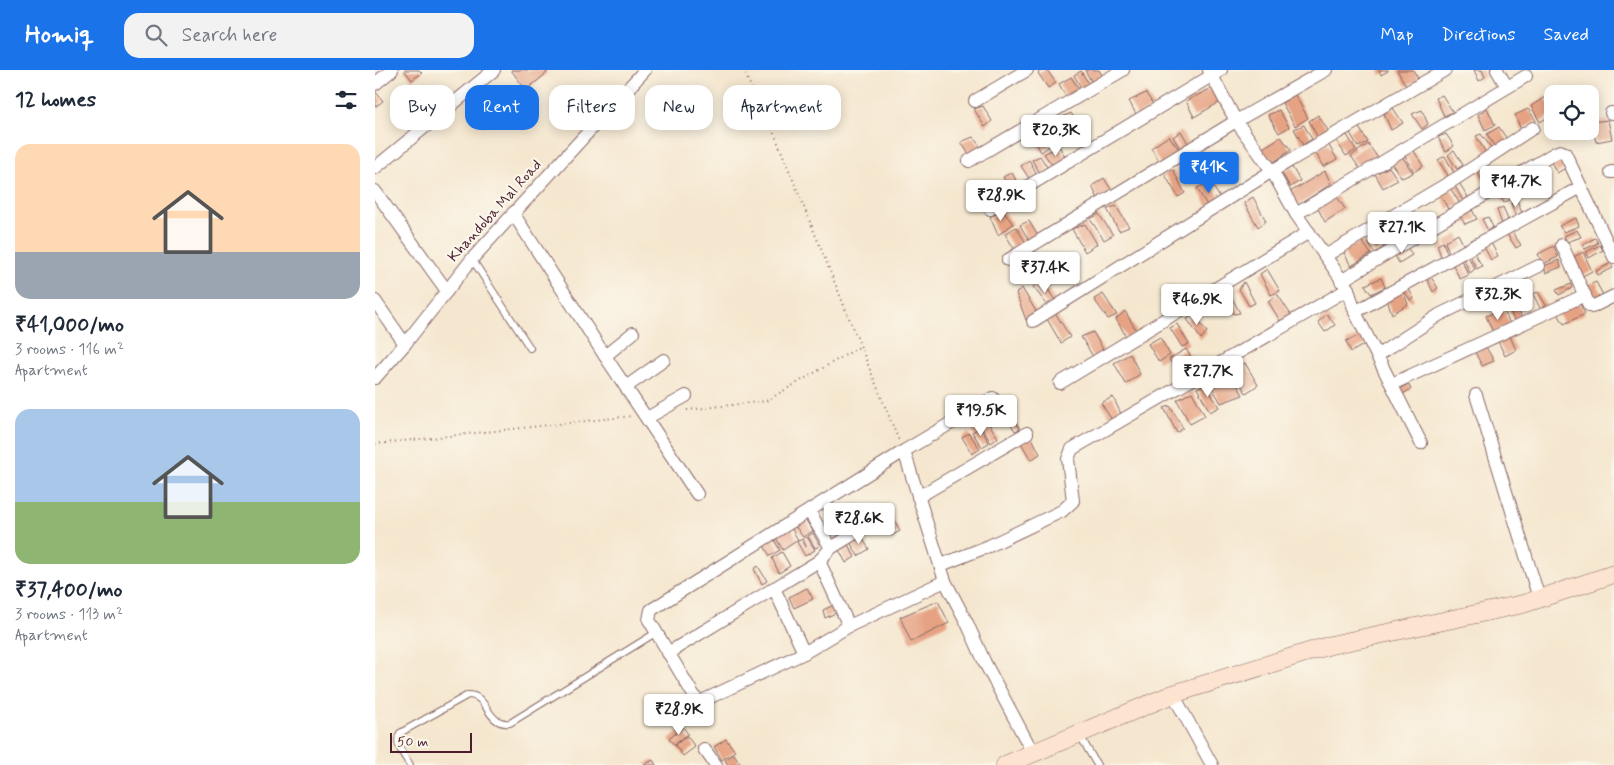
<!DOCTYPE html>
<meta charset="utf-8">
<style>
body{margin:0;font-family:Mynerve,sans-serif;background:#f2f2f3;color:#1f2937;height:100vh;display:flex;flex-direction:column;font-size:19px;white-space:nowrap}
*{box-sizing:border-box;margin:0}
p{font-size:16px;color:#747a83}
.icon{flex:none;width:28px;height:28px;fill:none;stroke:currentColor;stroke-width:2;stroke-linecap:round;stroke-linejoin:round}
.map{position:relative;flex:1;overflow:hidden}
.side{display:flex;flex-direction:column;background:#fff;width:375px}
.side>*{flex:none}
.guide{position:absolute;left:15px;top:15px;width:475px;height:45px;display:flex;gap:10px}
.fabs{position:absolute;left:1169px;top:15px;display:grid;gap:10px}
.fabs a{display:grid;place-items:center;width:55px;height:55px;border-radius:10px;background:#fff;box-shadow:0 2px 12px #0003;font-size:25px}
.scale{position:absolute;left:15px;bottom:12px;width:82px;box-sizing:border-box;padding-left:5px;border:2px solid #4a1f2b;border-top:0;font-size:14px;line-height:18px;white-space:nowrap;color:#4a1f2b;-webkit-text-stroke:4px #fbf7ec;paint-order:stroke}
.price{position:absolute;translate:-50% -42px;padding:0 11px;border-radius:5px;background:#fff;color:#222;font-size:16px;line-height:32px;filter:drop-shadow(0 1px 2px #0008)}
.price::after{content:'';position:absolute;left:50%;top:30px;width:15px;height:11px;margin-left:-8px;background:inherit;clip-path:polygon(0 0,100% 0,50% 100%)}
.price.active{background:#1a73e8;color:#fff}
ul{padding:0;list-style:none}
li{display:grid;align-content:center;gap:10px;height:265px;padding:0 15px}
li span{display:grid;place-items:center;height:155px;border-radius:15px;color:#555}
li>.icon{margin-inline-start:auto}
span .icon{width:90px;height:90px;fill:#fffc;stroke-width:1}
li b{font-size:21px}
h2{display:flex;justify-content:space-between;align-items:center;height:60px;padding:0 15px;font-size:21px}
.chip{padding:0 18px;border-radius:15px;background:#fff;box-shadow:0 2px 12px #0003;font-size:18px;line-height:45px}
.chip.active{background:#1a73e8;color:#fff}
header{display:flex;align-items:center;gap:30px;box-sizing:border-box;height:70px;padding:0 25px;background:#1a73e8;color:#fff}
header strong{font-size:24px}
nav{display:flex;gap:28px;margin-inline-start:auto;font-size:18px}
.search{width:350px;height:45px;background:#f2f2f3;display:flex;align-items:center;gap:12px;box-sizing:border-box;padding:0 18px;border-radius:15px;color:#747a83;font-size:19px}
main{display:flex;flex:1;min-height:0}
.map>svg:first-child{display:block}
.building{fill:#e6a383}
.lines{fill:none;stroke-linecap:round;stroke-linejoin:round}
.lane-casing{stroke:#866564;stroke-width:8}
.street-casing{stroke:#866564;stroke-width:14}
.secondary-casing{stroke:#866564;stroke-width:19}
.path{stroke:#866564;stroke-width:2;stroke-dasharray:1 4;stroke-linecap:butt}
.lane{stroke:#fff;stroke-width:6}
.street{stroke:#fff;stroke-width:12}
.secondary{stroke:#fde4d0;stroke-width:18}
.labels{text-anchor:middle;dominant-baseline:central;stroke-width:4.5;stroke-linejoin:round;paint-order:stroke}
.street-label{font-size:15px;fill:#4a1f2b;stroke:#fbf7ec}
</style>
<header>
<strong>Homiq</strong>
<div class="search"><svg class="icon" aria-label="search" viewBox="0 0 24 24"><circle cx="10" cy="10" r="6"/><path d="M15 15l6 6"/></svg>Search here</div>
<nav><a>Map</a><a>Directions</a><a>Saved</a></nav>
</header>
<main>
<section class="side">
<h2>12 homes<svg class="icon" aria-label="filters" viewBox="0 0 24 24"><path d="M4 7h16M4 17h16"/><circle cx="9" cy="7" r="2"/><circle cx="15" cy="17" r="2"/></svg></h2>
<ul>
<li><span style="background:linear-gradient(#ffd9b3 70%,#9aa5b1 0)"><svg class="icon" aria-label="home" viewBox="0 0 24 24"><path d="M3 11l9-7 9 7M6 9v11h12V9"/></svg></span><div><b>₹41,000/mo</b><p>3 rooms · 116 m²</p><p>Apartment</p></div></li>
<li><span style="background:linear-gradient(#a9c7e8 60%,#8fb573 0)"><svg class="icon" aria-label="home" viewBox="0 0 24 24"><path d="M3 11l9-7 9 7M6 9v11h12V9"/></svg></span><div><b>₹37,400/mo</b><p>3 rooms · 113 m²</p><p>Apartment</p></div></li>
</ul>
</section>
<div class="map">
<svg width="1239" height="695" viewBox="0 0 1239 695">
<rect width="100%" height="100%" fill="#fbf7ec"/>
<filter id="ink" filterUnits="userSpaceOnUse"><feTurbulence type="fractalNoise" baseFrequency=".02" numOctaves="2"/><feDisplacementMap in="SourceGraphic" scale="10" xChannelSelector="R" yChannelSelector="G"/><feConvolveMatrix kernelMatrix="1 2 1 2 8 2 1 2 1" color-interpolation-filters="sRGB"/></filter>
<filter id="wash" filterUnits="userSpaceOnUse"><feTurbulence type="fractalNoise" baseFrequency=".0096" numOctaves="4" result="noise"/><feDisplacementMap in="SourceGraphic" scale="20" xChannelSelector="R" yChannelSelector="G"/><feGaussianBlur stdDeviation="1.12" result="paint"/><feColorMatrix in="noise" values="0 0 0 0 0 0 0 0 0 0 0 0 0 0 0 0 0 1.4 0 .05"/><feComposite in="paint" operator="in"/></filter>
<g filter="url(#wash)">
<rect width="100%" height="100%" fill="#f5e7cf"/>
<g id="blocks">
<g class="building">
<polygon points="29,0 44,0 47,3 37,10"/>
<polygon points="136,0 170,0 172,3 151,20"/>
<polygon points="668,0 672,0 681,13 673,18 663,3"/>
<polygon points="710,0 724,0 729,9 718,15"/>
<polygon points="1004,0 1013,0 1013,1 1006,5"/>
<polygon points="1022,0 1038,0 1044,10 1031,16"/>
<polygon points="1099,0 1107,0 1110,7 1104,11"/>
<polygon points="706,1 715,16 708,21 699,5"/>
<polygon points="696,7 706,22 693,30 684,14"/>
<polygon points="839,17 845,32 819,47 811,31"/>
<polygon points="0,21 8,31 0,37"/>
<polygon points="771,23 779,36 762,46 754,31"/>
<polygon points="108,24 114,33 116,31 125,43 109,56 94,35"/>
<polygon points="920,25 933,48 920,56 907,33"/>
<polygon points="1067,25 1078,42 1069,46 1061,28"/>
<polygon points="1170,27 1178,40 1178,44 1165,52 1156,36"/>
<polygon points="608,36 617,51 610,57 599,39"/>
<polygon points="1018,38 1028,53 1016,60 1009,44"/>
<polygon points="1112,38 1120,55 1110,60 1103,45"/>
<polygon points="1153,39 1161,51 1146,60 1140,45"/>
<polygon points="904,40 914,57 904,63 893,45"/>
<polygon points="1047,40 1053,54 1047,59 1037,44"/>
<polygon points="696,43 706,58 700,63 687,47"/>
<polygon points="943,45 954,62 943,68 934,51"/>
<polygon points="686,48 696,65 687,70 677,54"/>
<polygon points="1233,50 1237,69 1221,72 1216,52"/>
<polygon points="929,55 937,69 928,75 919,59"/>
<polygon points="983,56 993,72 983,77 974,61"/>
<polygon points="1124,57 1133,71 1121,79 1112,64"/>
<polygon points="666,60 669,65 664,68 665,71 671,68 675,76 666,82 657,66"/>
<polygon points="806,61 814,75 806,80 798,67"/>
<polygon points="1071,64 1079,76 1071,82 1063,67"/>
<polygon points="1106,64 1117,79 1111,83 1101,66"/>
<polygon points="972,65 981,80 971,86 961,70"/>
<polygon points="794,66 805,81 786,94 776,78"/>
<polygon points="598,67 608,80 595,86 586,72"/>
<polygon points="906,67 916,80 895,95 886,79"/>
<polygon points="953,74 962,89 948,97 940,81"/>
<polygon points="993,74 1003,88 986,100 976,86"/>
<polygon points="684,76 692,90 679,97 669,84"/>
<polygon points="1079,80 1088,95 1082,99 1073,85"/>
<polygon points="1039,81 1048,96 1039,102 1030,85"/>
<polygon points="1188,83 1194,96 1182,103 1175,90"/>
<polygon points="665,86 674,100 666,105 657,90"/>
<polygon points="1027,86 1038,103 1027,108 1016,93"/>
<polygon points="1070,86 1079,103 1074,107 1063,90"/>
<polygon points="654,90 663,106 655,110 646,96"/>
<polygon points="1107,93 1116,108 1108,112 1100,98"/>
<polygon points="917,97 925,111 915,117 907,103"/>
<polygon points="1014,97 1023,110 1008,118 1000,104"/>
<polygon points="1161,99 1168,112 1161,115 1155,102"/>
<polygon points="798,100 810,123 803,127 790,105"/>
<polygon points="950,101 956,114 922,136 915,122"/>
<polygon points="637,102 645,119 637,124 628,107"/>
<polygon points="1154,104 1161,116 1155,120 1149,108"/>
<polygon points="729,108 737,121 723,129 717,116"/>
<polygon points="1083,111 1093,127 1088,131 1079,114"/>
<polygon points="835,112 846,129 833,137 822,118"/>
<polygon points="1074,116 1085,134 1073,139 1064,122"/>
<polygon points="1131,119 1136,129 1129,133 1123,122"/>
<polygon points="961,125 970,139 950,152 941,135"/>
<polygon points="878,127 891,151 883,157 869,133"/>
<polygon points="1142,130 1147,143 1141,147 1136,133"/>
<polygon points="741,136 754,157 744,161 732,139"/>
<polygon points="1128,137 1133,150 1127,154 1122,140"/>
<polygon points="1096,138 1102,149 1090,154 1084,145"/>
<polygon points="628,141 638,154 623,165 615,147"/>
<polygon points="1032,142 1040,157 1030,163 1021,150"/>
<polygon points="724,144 738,165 729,170 715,149"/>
<polygon points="1113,147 1118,157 1113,161 1107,149"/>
<polygon points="1201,148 1204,156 1189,162 1184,156"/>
<polygon points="654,151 663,166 655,172 645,155"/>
<polygon points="1019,152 1030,166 1019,172 1010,158"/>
<polygon points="710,154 722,174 710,182 697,159"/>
<polygon points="641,157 651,173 640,180 630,164"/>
<polygon points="1135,159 1146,175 1141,178 1130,161"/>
<polygon points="1202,160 1206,167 1192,172 1189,166"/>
<polygon points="1000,163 1009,177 1000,183 990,168"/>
<polygon points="1083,164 1089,176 1075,184 1070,172"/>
<polygon points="1220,168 1223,173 1210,179 1207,175"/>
<polygon points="987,171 996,184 976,196 968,181"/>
<polygon points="1115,171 1123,186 1116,190 1108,175"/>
<polygon points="1068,172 1073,185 1067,189 1062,175"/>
<polygon points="1031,175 1037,185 1024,193 1018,182"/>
<polygon points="1225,175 1228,180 1214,188 1211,182"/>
<polygon points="1179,176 1183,187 1168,194 1163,184"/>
<polygon points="1098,181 1107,196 1102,199 1094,184"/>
<polygon points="660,182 672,200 660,208 648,191"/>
<polygon points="1208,182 1217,201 1204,208 1195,189"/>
<polygon points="1092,185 1100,199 1095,203 1087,186"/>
<polygon points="1085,188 1094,205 1085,209 1077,193"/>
<polygon points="1184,190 1186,197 1171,203 1169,196"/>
<polygon points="1236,193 1238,198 1223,205 1221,201"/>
<polygon points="892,199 905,221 896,225 885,204"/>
<polygon points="1054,204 1063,218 1058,222 1051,207"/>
<polygon points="1006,208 1010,217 996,224 990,215"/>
<polygon points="667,210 681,232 674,237 658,217"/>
<polygon points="869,212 880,233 874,236 864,219"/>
<polygon points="1221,212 1228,225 1214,232 1208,218"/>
<polygon points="1196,214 1197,218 1184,225 1181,220"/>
<polygon points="1033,217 1039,229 1036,231 1028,220"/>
<polygon points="647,218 662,243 651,250 641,223"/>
<polygon points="1027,219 1033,234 1017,244 1011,227"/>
<polygon points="854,222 865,243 859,244 847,226"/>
<polygon points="1163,222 1172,237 1166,240 1158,224"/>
<polygon points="728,224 742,245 733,249 719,229"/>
<polygon points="903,225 918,248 907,254 893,231"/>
<polygon points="1139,232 1147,248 1140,252 1132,236"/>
<polygon points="1204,232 1210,244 1189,254 1182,242"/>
<polygon points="1128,239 1136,256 1118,262 1111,246"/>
<polygon points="750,241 762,262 752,268 741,249"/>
<polygon points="681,244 695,267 686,273 672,249"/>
<polygon points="952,244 960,255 950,262 943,252"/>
<polygon points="819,245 832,262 826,269 812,249"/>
<polygon points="802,254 814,274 807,277 795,258"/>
<polygon points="718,262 730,283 719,288 706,267"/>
<polygon points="987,264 992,273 976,282 971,271"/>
<polygon points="1134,264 1141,280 1130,286 1122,269"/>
<polygon points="785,267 795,285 784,292 773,274"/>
<polygon points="1111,277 1119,291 1107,296 1100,282"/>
<polygon points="811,279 825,302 808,312 794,289"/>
<polygon points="755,284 765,304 751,314 739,293"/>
<polygon points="870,293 883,315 871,323 857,300"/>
<polygon points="855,303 868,325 846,333 834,312"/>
<polygon points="830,314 844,337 835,342 822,318"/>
<polygon points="1033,314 1036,319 1028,324 1025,319"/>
<polygon points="817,322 830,346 815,354 802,330"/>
<polygon points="738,327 746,344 737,350 726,333"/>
<polygon points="795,336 808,358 802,363 789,338"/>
<polygon points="636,344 645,359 640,361 631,346"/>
<polygon points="613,352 623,368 616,373 606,356"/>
<polygon points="605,357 614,373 607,377 597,362"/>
<polygon points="594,363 605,379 597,384 587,367"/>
<polygon points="656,366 665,384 656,390 646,373"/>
<polygon points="481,436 489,451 479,458 470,442"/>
<polygon points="517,445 525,461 516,466 507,450"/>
<polygon points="428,446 438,461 428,467 418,453"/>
<polygon points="460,452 469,467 459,473 451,459"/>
<polygon points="415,456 423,470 408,480 398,463"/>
<polygon points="438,463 445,476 440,478 433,466"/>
<polygon points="485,464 494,479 483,486 474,470"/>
<polygon points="397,466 405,480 395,486 387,472"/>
<polygon points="432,467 440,480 430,486 422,472 427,469 431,477 428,469"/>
<polygon points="472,473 480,487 471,493 463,478"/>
<polygon points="407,482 415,496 404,503 397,488"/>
<polygon points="383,496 392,511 387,514 379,499"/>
<polygon points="432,518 438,529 419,538 414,527"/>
<polygon points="563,531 574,553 536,572 525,547"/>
<polygon points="461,534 465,541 450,548 448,540"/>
<polygon points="308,657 313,664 299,675 294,669"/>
<polygon points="312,666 320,677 308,686 300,675"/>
<polygon points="351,669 360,681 347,690 339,677"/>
<polygon points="359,684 365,693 362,695 353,695 350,690"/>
<polygon points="278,690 281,695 269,695"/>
</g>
</g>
</g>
<g filter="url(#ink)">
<use href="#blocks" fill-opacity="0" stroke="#866564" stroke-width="1"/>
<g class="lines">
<defs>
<g id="lane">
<polyline points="97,189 155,278"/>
<polyline points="704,664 722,695"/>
<path d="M35,695C29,685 19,674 25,663L93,625C114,625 111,656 135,653L282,562"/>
</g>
<g id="street">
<polyline points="834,0 861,51 897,101 921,144 973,219 980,242 1046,373"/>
<polyline points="1122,0 1132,17"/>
<polyline points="0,14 17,0"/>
<polyline points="600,31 652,0"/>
<polyline points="1236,43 1239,43"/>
<polyline points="594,91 748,0"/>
<polyline points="0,98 119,0"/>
<polyline points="1236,102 1239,102"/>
<polyline points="0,121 72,221"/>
<polyline points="615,139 846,0"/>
<polyline points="138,143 230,286 322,424"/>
<polyline points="921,144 1151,6"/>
<polyline points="1187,175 1214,235 1217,237 1239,226"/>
<polyline points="950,186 1082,108 1158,58"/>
<polyline points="633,190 861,51 951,0"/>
<polyline points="966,211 1180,83 1185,81 1190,83 1239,187"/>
<polyline points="0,231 30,274"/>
<polyline points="980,242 1206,117"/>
<polyline points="658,251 897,101 1070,0"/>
<polyline points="1003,285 1064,245 1164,196"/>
<polyline points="230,286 258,263"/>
<polyline points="0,308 30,274 97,189 270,0"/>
<polyline points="685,313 934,162"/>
<polyline points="1017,314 1210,225"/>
<polyline points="251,317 289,290"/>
<polyline points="1101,325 1164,528"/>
<polyline points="272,348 311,326"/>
<polyline points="529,381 570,511 592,553 610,593 658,683"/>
<polyline points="543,427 652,363"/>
<polyline points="434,441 456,478"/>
<polyline points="444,491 474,556"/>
<polyline points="566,495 614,476 687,441 698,431 693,389 697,379 973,219"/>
<polyline points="570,511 474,556 429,583 327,631 324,631 321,629 274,550 276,540 529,381 618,328"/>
<polyline points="399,518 429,583"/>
<polyline points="293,583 444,491 456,478 503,449"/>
<polyline points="798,624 837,695"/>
<polyline points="329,679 341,695"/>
</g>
<polyline id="secondary" points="630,695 798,624 956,575 1148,534 1239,504"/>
</defs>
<use href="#lane" class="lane-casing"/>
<use href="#street" class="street-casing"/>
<use href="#secondary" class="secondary-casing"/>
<g class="path">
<polyline points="368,0 401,68 524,371"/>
<polyline points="312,340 391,331 486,276"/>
<polyline points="0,374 257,346"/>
</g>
<use href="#lane" class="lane"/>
<use href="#street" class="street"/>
<use href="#secondary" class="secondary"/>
</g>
</g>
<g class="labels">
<g class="street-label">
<text transform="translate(120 141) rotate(-48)">Khandoba Mal Road</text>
</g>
</g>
</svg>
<div class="fabs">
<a><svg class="icon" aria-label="locate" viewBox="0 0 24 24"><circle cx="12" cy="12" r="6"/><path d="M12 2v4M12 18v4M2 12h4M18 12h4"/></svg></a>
</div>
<div class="scale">50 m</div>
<b class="price" style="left:681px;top:87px">₹20.3K</b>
<b class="price active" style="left:834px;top:124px">₹41K</b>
<b class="price" style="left:1141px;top:138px">₹14.7K</b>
<b class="price" style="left:626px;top:152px">₹28.9K</b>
<b class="price" style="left:1027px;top:184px">₹27.1K</b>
<b class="price" style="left:670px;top:224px">₹37.4K</b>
<b class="price" style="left:1123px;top:251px">₹32.3K</b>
<b class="price" style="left:822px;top:256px">₹46.9K</b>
<b class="price" style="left:833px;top:328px">₹27.7K</b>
<b class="price" style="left:606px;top:367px">₹19.5K</b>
<b class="price" style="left:484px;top:475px">₹28.6K</b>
<b class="price" style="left:304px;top:666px">₹28.9K</b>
<div class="guide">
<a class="chip">Buy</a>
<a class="chip active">Rent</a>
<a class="chip">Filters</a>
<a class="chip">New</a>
<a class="chip">Apartment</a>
</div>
</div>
</main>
